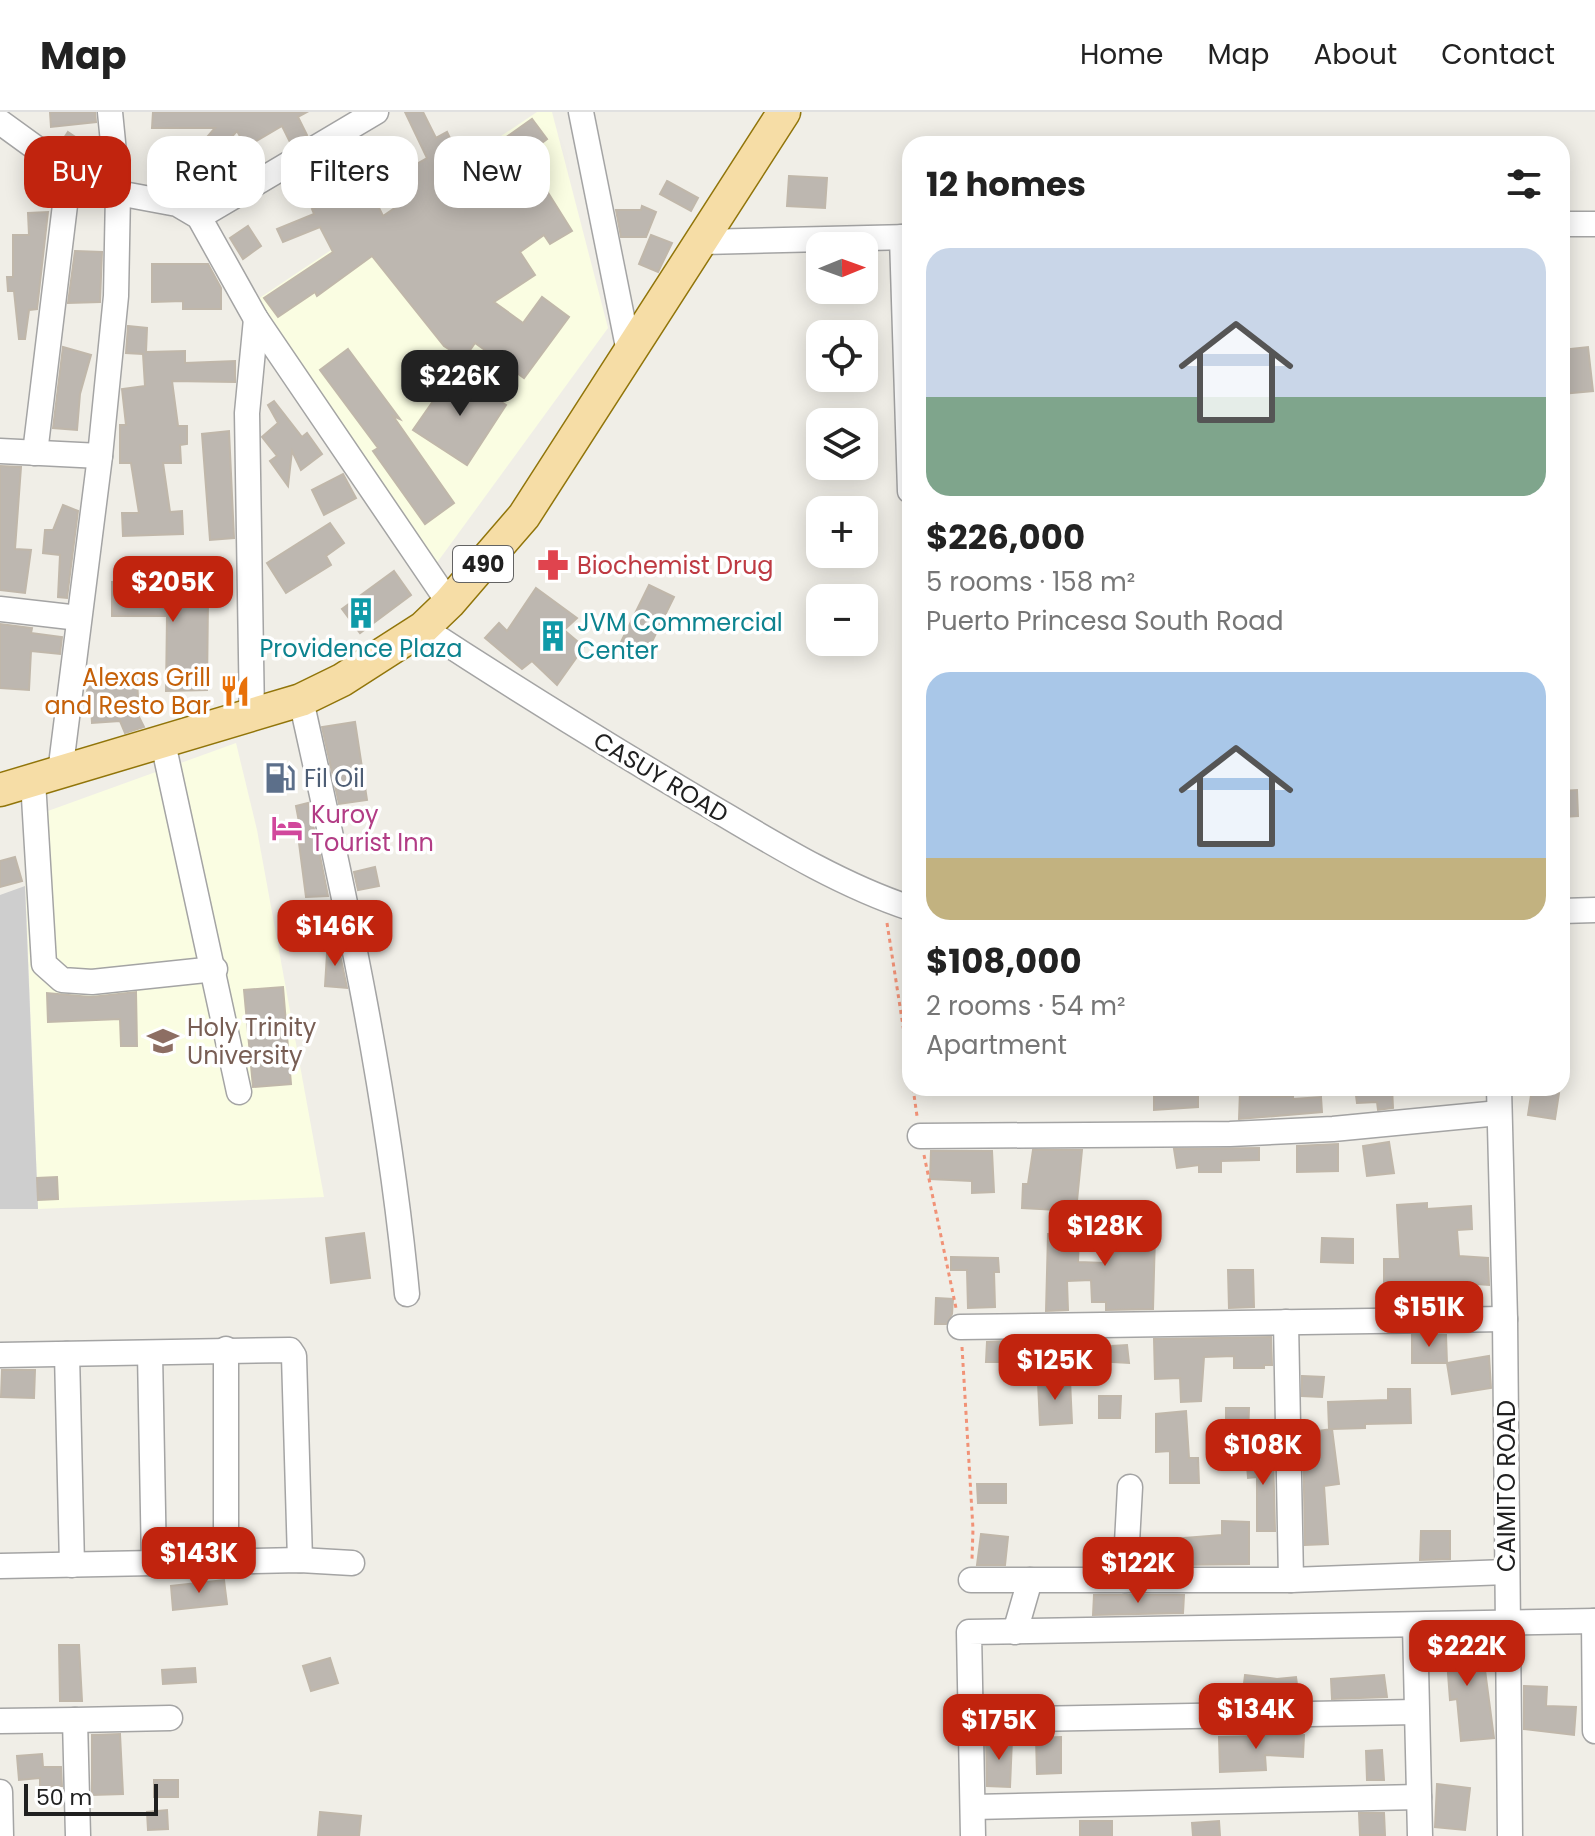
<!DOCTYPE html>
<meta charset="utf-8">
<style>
body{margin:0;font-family:Poppins,sans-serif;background:#f6f6f6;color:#222;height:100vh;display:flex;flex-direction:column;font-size:30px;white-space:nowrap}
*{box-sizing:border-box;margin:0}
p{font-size:26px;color:#767676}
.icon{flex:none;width:44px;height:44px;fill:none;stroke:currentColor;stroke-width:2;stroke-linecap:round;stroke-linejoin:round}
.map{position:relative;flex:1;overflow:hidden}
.panel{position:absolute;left:902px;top:24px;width:668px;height:960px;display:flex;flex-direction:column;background:#fff;border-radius:24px;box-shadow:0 4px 20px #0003}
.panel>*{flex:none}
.guide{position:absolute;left:24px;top:24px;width:758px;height:72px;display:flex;gap:16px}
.needle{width:52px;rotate:89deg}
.tools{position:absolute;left:806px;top:120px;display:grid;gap:16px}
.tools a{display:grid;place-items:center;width:72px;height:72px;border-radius:16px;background:#fff;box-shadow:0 4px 20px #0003;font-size:40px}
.scale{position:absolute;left:24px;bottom:20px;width:134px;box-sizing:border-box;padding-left:8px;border:4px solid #202020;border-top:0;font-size:22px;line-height:28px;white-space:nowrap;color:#202020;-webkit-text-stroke:6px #fff;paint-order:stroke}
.price{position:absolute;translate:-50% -68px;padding:0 18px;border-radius:16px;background:#c1240e;color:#fff;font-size:26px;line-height:52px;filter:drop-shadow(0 2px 4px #0008)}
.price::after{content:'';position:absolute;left:50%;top:48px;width:24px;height:18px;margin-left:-12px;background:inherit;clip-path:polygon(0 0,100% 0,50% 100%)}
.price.selected{background:#222;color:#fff}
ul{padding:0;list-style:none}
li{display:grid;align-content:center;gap:16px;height:424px;padding:0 24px}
li span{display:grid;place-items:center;height:248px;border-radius:24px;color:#555}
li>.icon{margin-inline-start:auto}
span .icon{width:144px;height:144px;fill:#fffc;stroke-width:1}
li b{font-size:34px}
h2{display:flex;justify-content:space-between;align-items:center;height:96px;padding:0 24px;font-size:34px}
.tag{padding:0 28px;border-radius:24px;background:#fff;box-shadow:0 4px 20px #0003;font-size:28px;line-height:72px}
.tag.selected{background:#c1240e;color:#fff}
header{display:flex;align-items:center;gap:48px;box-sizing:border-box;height:112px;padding:0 40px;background:#fff;border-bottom:2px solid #e0e0e0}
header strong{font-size:38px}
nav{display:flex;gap:44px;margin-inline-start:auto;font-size:28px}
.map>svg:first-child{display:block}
.education{fill:#fafde2}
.religious{fill:#cecece}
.building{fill:#bdb7b0;stroke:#c0b7aa;stroke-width:2}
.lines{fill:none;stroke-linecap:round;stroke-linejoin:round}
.minor-casing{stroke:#a4a4a4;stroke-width:27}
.major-casing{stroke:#91750a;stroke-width:35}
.path{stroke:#f19277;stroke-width:3;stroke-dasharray:4 4;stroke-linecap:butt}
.minor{stroke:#fff;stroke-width:24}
.major{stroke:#f6dda6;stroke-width:32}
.labels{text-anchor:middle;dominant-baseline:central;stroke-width:7;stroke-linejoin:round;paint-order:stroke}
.shield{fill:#fff;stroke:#636363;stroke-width:2}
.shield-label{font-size:22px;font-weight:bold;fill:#202020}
.health-label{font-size:24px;fill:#be3a42;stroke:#fff;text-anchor:start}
.culture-label{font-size:24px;fill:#0d838f;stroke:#fff;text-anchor:start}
.food-label{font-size:24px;fill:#c56008;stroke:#fff;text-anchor:end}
.street-label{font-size:24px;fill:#202020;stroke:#fff}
.service-label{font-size:24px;fill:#4e5e75;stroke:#fff;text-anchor:start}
.hotel-label{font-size:24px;fill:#b23c85;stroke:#fff;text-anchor:start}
.education-label{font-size:24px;fill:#785e54;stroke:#fff;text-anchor:start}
</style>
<header>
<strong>Map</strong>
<nav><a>Home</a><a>Map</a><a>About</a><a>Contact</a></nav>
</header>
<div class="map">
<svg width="1595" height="1724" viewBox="0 0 1595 1724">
<rect width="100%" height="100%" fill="#f0eee7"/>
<g class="education">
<polygon points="537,0 552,0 608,216 436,452 258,187"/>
<polygon points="236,631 257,718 324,1085 38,1097 23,708"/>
</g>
<polygon class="religious" points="25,774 38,1097 0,1097 0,783"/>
<g class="building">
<polygon points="50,0 95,0 96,10 51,15"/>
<polygon points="153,0 307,0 298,5 307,23 291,32 282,14 246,35 237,19 208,51 195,39 215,16 152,16"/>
<polygon points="405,0 423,0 436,26 447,20 464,55 532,7 547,27 525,44 572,119 550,132 544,123 520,140 535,163 494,190 523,211 542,185 569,205 524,266 475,231 464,247 444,234 372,144 317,184 315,180 278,205 264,186 333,140 320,115 283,130 277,117 314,102 312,97 346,80 341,72 362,61 383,104 412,84 399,62 427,46"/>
<polygon points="68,20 90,35 81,47 60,32"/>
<polygon points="363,25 378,51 353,65 339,39"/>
<polygon points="789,64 827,66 825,96 787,94"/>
<polygon points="667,69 698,86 691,99 660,82"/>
<polygon points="642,94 656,100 646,125 621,125 616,98 641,98"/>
<polygon points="48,100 37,197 29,198 25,227 19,227 14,179 8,179 7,165 13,165 13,123 29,123 28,101"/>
<polygon points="248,114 261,134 243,147 230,126"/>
<polygon points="651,123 672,131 658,160 639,152"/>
<polygon points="75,139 102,140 100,190 68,191"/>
<polygon points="152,152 208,152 221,176 221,197 183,197 183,189 152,190"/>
<polygon points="128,214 147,216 146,240 185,239 185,251 235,249 235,270 172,269 178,314 187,314 187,332 180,333 181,351 163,351 170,400 182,399 183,422 123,424 122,401 139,401 131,351 120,351 120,313 126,313 122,277 145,274 143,242 126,241"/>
<polygon points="63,235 91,243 80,282 77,318 53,316"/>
<polygon points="1588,235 1593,279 1562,282 1562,238"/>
<polygon points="348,237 400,307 393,304 454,391 425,412 373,339 378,336 320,258"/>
<polygon points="454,259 506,293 467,353 413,318"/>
<polygon points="274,289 302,325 307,321 322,342 301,358 292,339 288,374 270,349 277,344 262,325 278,311 268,293"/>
<polygon points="229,319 234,426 210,428 202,322"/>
<polygon points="0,354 21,355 15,437 31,438 25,481 0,478"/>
<polygon points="343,362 356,386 324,403 312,378"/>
<polygon points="63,393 78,399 67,486 58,485 60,443 43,441 45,418 53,418"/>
<polygon points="330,411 344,431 326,444 331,453 286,481 267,451"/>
<polygon points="394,459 411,483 360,521 342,497"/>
<polygon points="205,466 208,487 207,578 166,579 167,504 112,504 112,470"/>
<polygon points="649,473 674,485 644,546 619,534"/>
<polygon points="536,476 577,506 564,518 584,535 557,573 532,549 522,557 485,526 499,511 507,519"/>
<polygon points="0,512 32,516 31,521 62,525 60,542 31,539 29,578 0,576"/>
<polygon points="137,567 139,605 144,615 125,621 120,609 92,611 91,593 84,593 89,571"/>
<polygon points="355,610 367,688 339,692 322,615"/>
<polygon points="1577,678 1578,704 1562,705 1562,679"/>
<polygon points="308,691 319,739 328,784 306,785 299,731 303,731 296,694"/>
<polygon points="15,745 22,769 0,775 0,749"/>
<polygon points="375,755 379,774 358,778 354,760"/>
<polygon points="336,823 347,876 325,874 327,842 334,842 332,824"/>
<polygon points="283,875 291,972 253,975 244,878"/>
<polygon points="136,880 137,934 121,934 120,907 48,910 47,881 91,885"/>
<polygon points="1154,976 1198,976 1198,995 1154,998"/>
<polygon points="1355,976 1392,976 1393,996 1378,998 1377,990 1357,991"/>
<polygon points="1532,977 1559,981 1555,1007 1528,1003"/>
<polygon points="1240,979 1271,979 1271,985 1293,984 1293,987 1321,985 1322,1000 1239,1007"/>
<polygon points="1389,1030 1394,1061 1367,1064 1363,1034"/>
<polygon points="1338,1032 1338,1059 1297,1060 1297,1034"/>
<polygon points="1259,1036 1259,1048 1221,1049 1221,1060 1199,1060 1199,1053 1177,1056 1174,1037"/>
<polygon points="1033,1038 1082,1038 1076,1099 1022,1096 1023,1072 1028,1072"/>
<polygon points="931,1039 992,1039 994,1080 972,1081 972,1069 930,1067"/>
<polygon points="57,1065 58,1087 38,1088 37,1066"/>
<polygon points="1427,1091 1427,1097 1471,1094 1472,1117 1457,1118 1459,1144 1488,1146 1489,1173 1461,1171 1399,1175 1401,1194 1384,1194 1384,1147 1400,1147 1397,1093"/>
<polygon points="1128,1092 1130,1122 1155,1123 1153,1197 1106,1198 1106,1190 1092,1190 1091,1168 1067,1169 1068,1198 1046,1199 1048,1122 1075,1121 1079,1124 1078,1150 1106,1151 1105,1121 1111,1121 1112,1093"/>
<polygon points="364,1121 370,1166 331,1171 326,1126"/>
<polygon points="1322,1126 1353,1127 1353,1151 1321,1150"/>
<polygon points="951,1145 998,1146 999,1160 994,1160 995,1195 968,1196 967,1158 951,1158"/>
<polygon points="1228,1158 1253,1158 1254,1195 1229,1196"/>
<polygon points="936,1186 953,1187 952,1202 946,1212 935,1212"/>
<polygon points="1412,1223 1446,1223 1447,1251 1412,1251"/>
<polygon points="1271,1225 1272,1253 1264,1253 1264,1256 1234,1256 1234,1244 1204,1245 1201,1289 1181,1290 1180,1266 1155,1267 1154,1227"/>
<polygon points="1006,1229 1006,1250 986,1250 987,1230"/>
<polygon points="1127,1233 1129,1251 1096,1249 1095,1235"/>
<polygon points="1489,1244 1491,1276 1452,1282 1447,1251"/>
<polygon points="2,1258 35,1258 34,1286 1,1285"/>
<polygon points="1302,1264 1324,1265 1322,1285 1302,1284"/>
<polygon points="1070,1268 1072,1311 1040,1313 1038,1270"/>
<polygon points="1388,1277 1410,1277 1411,1311 1365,1312 1365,1316 1332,1317 1339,1372 1324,1374 1328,1432 1305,1433 1303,1321 1332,1317 1329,1317 1328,1290 1388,1288"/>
<polygon points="1099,1284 1121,1284 1120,1306 1099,1306"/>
<polygon points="1226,1296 1249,1296 1248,1324 1226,1324"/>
<polygon points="1186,1299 1189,1346 1198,1346 1199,1371 1170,1371 1170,1339 1156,1340 1156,1302"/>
<polygon points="1273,1338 1275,1419 1257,1419 1257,1365 1248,1366 1246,1340"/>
<polygon points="977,1372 1006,1372 1006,1391 978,1391"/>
<polygon points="1222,1409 1249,1410 1249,1452 1174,1453 1172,1427 1222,1423"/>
<polygon points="1421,1419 1450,1419 1450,1447 1420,1448"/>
<polygon points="981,1422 1008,1425 1005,1453 977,1453"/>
<polygon points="224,1468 227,1492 173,1498 171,1474"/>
<polygon points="1094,1483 1184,1483 1183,1501 1093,1503"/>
<polygon points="1472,1526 1474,1559 1485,1558 1494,1626 1461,1629 1457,1587 1450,1588 1447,1548 1435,1548 1435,1527"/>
<polygon points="59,1533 79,1533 82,1589 60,1589"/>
<polygon points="330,1546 338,1571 311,1579 303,1554"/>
<polygon points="195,1556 196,1570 163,1572 162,1558"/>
<polygon points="1245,1563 1277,1567 1296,1565 1299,1587 1242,1588"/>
<polygon points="1384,1563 1387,1585 1332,1587 1331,1567"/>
<polygon points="1524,1574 1547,1575 1546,1594 1576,1595 1574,1623 1524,1617"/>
<polygon points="120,1622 123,1682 92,1683 92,1623"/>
<polygon points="1304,1623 1303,1645 1265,1643 1266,1658 1220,1660 1219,1625"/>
<polygon points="1061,1625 1061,1661 1037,1662 1036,1626"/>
<polygon points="986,1626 1012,1627 1010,1675 987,1674"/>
<polygon points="1382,1638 1384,1668 1367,1668 1366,1639"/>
<polygon points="42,1642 43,1655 61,1655 62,1674 40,1675 40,1666 19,1668 17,1644"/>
<rect x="154" y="1668" width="24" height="17"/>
<polygon points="1437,1672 1470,1676 1465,1718 1435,1715"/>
<polygon points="167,1698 168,1717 148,1718 147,1700"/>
<polygon points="320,1700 361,1704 359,1724 318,1724"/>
<polygon points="1359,1701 1384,1701 1385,1723 1360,1723"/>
<rect x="1080" y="1709" width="32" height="15"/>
<polygon points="1219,1709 1220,1724 1193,1724 1192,1711"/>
</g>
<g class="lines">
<defs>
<g id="minor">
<polyline points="581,0 629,240"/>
<polyline points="0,10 69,60 118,81 177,92 199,105 256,207 449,491"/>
<polyline points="199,105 376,0"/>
<polyline points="1562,112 1595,112"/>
<polyline points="902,125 910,379"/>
<polyline points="703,130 910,125"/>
<polyline points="0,339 100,344"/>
<polyline points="35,341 69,60"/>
<polyline points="0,497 79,506"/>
<path d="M423,516C513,575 605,632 698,687C766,727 835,771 910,796"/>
<path d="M301,588C345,785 388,980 407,1182"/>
<polyline points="252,604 247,301 256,207"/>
<polyline points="163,631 239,980"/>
<polyline points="60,661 100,344 116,184 118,81 110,0"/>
<polyline points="33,669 44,852 62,868 92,870 215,857"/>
<polyline points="1562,799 1595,798"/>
<polyline points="1499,976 1505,1207 1510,1724"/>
<polyline points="920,1024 1230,1022 1333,1017 1499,1001"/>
<polyline points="1286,1210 1291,1468"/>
<polyline points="960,1215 1505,1207"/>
<polyline points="226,1237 226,1450"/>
<polyline points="150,1241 154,1452"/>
<polyline points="67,1242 72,1453"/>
<polyline points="0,1243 290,1238 294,1244 300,1448"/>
<polyline points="0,1454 300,1448 352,1451"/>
<polyline points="971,1468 1291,1468 1507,1460"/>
<polyline points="1125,1468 1130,1375"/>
<polyline points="1594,1509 1595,1619"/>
<polyline points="1415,1513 1420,1724"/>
<polyline points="1015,1520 1030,1468"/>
<polyline points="75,1608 170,1606"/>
<polyline points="973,1608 1416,1600"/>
<polyline points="0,1609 75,1608 78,1724"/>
<polyline points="0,1680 1,1724"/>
<polyline points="973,1695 1419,1685"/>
<polyline points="973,1724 969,1520 1595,1509"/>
</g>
<polyline id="major" points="0,678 301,588 342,568 423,516 449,491 524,404 784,0"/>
</defs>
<use href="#minor" class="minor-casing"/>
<use href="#major" class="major-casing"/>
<g class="path">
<polyline points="887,811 910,959"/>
<polyline points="913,976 917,1004"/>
<polyline points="924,1043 956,1196"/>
<polyline points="962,1235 973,1417 972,1447"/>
</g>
<use href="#minor" class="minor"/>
<use href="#major" class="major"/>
</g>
<defs>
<symbol id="pharmacy-bare" viewBox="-9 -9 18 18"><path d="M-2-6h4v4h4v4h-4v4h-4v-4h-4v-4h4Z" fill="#e0444e" stroke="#fff" stroke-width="2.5" paint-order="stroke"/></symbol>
<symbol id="building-bare" viewBox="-9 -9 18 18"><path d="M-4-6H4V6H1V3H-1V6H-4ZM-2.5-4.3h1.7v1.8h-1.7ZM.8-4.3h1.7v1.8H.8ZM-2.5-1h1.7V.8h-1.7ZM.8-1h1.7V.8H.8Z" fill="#0f9aa8" stroke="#fff" stroke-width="2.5" paint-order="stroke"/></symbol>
<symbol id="restaurant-bare" viewBox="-9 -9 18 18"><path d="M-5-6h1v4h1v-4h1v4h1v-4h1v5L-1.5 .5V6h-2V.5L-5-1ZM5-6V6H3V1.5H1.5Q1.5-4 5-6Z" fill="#e8710a" stroke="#fff" stroke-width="2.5" paint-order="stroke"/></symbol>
<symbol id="fuel-bare" viewBox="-9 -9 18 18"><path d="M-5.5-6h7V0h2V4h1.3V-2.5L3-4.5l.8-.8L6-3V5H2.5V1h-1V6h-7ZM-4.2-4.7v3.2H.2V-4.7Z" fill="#5c6f8a" stroke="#fff" stroke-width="2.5" paint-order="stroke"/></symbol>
<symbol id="hotel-bare" viewBox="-9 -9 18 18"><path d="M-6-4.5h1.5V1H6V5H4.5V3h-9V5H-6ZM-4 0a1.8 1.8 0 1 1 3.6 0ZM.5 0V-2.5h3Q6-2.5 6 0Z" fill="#d1479c" stroke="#fff" stroke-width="2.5" paint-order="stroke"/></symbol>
<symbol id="university-bare" viewBox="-9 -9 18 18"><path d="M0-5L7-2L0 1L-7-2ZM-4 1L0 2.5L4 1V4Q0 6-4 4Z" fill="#8d6e63" stroke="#fff" stroke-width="2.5" paint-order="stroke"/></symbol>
</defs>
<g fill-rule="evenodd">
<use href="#pharmacy-bare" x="531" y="431" width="44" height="44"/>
<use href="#building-bare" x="339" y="479" width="44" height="44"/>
<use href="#building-bare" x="531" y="502" width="44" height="44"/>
<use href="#restaurant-bare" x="213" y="557" width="44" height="44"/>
<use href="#fuel-bare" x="258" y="644" width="44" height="44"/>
<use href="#hotel-bare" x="265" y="694" width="44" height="44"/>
<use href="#university-bare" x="141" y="907" width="44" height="44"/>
</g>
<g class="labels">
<rect class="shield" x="453" y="434" width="60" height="36" rx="6"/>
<g class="shield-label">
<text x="483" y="452">490</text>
</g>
<g class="health-label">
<text x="577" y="453">Biochemist Drug</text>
</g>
<g class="culture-label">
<text x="577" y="510">JVM Commercial<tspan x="577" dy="28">Center</tspan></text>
<text x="361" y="536" text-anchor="middle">Providence Plaza</text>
</g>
<g class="food-label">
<text x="211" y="565">Alexas Grill<tspan x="211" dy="28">and Resto Bar</tspan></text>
</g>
<g class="street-label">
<text transform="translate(661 665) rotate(31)">CASUY ROAD</text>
<text transform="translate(1506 1374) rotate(-90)">CAIMITO ROAD</text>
</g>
<g class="service-label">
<text x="304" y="666">Fil Oil</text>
</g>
<g class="hotel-label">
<text x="311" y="702">Kuroy<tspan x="311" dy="28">Tourist Inn</tspan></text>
</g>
<g class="education-label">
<text x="187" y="915">Holy Trinity<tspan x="187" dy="28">University</tspan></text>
</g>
</g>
</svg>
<div class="tools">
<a><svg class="needle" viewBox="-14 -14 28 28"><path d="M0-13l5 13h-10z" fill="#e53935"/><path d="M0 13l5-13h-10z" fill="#767676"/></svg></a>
<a><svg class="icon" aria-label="locate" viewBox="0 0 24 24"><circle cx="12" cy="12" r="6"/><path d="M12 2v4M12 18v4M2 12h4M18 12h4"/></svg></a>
<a><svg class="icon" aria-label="layers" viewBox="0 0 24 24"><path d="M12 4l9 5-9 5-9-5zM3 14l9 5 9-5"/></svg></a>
<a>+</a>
<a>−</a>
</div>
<div class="scale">50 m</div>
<b class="price selected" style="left:460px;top:306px">$226K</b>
<b class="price" style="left:173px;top:512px">$205K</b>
<b class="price" style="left:335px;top:856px">$146K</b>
<b class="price" style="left:1105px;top:1156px">$128K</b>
<b class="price" style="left:1429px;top:1237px">$151K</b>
<b class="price" style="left:1055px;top:1290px">$125K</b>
<b class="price" style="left:1263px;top:1375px">$108K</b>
<b class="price" style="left:199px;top:1483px">$143K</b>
<b class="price" style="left:1138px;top:1493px">$122K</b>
<b class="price" style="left:1467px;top:1576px">$222K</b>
<b class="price" style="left:1256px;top:1639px">$134K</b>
<b class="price" style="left:999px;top:1650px">$175K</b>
<div class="guide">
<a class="tag selected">Buy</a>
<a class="tag">Rent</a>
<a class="tag">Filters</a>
<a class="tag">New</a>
</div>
<section class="panel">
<h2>12 homes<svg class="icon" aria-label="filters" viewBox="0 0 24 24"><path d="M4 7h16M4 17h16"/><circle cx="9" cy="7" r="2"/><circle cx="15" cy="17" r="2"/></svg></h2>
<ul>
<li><span style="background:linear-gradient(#c9d6e8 60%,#7fa58c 0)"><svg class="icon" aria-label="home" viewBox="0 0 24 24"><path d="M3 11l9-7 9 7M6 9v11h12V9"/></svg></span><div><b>$226,000</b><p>5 rooms · 158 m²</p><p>Puerto Princesa South Road</p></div></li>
<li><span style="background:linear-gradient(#a9c7e8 75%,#c2b280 0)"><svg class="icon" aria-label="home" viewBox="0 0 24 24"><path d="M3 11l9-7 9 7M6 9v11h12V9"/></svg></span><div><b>$108,000</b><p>2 rooms · 54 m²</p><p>Apartment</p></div></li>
</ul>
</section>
</div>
